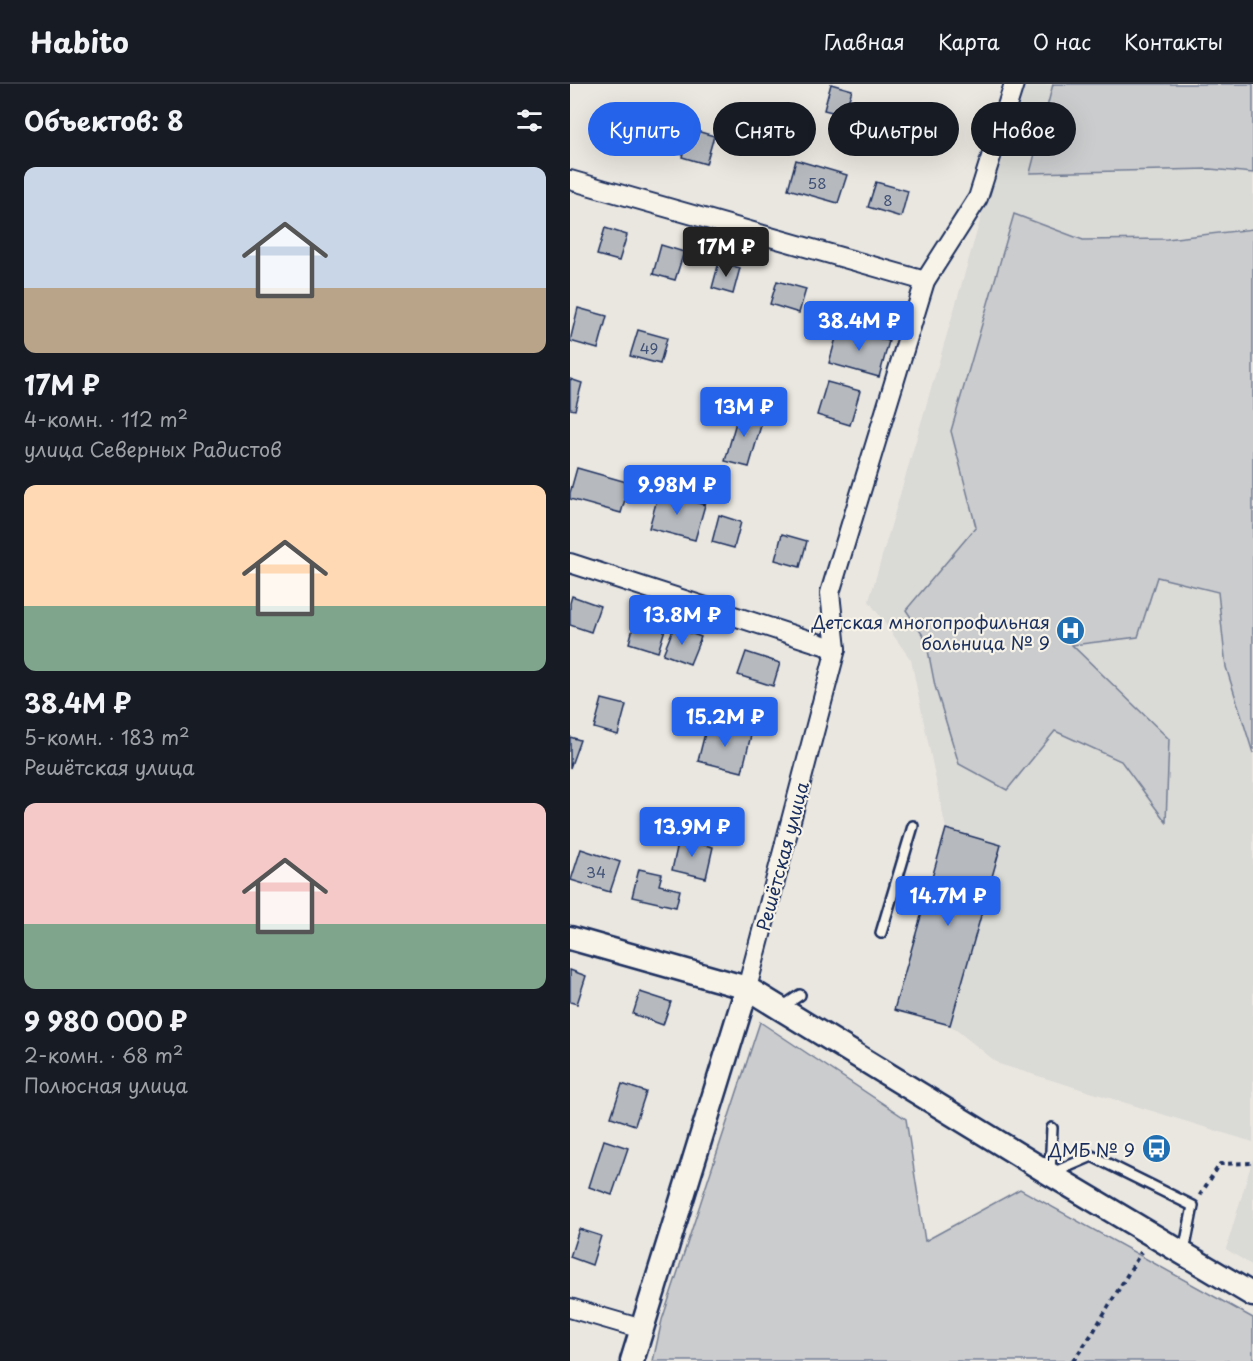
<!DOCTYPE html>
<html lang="ru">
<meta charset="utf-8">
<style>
body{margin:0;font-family:"Playpen Sans",sans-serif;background:#20242c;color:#f1f3f6;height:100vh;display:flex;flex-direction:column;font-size:22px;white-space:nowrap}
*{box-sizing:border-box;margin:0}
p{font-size:20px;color:#9ea1a6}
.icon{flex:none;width:33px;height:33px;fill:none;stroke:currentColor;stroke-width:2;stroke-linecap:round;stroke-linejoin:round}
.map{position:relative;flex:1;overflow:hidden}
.drawer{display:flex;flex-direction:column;background:#171b24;width:570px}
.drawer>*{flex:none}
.guide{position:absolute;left:18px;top:18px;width:570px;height:54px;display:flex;gap:12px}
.price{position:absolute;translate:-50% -51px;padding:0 14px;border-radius:6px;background:#2563eb;color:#fff;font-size:20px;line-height:39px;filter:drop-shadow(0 2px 3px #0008)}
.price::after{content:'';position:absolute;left:50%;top:36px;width:18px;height:14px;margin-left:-9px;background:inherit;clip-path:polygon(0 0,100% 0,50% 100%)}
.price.active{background:#222;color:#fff}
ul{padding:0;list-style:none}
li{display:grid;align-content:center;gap:12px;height:318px;padding:0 24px}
li span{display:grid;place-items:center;height:186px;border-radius:12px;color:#555}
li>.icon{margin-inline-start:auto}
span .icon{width:108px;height:108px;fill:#fffc;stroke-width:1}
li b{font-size:26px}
h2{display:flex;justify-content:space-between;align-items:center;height:72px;padding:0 24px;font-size:26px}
.tag{padding:0 21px;border-radius:27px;background:#171b24;box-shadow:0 6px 24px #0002;font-size:21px;line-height:54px}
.tag.active{background:#2563eb;color:#fff}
header{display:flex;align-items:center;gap:36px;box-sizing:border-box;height:84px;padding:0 30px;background:#171b24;border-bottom:2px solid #363941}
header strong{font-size:28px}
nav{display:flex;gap:33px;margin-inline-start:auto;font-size:21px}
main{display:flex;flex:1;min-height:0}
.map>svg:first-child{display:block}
.built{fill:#dadad6}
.green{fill:#cbcccd;stroke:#737e96;stroke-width:1.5}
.building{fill:#b6babf;stroke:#1b2f5e;stroke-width:1.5}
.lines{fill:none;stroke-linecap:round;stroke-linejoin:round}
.service-casing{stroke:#1b2f5e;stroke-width:14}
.minor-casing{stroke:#1b2f5e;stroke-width:22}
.tertiary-casing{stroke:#1b2f5e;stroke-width:27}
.path{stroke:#1b2f5e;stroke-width:4;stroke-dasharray:4.5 4.5;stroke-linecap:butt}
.service{stroke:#f7f3e8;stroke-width:9}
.minor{stroke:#f7f3e8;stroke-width:18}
.tertiary{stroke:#f7f3e8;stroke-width:22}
.labels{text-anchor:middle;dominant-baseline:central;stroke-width:4.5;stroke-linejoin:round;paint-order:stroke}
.number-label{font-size:15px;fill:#425276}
.poi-label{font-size:18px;fill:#1b2f5e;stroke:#f7f3e8;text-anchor:end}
.street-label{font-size:18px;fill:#1b2f5e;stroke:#f7f3e8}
</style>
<header>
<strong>Habito</strong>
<nav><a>Главная</a><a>Карта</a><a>О нас</a><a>Контакты</a></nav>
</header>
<main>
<section class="drawer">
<h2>Объектов: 8<svg class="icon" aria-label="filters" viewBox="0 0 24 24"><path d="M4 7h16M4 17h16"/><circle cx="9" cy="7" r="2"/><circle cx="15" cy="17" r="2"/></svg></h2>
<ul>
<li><span style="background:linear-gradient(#c9d6e8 65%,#b9a48a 0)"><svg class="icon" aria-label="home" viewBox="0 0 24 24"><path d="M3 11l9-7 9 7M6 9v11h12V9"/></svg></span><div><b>17M ₽</b><p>4-комн. · 112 m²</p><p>улица Северных Радистов</p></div></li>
<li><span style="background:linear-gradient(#ffd9b3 65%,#7fa58c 0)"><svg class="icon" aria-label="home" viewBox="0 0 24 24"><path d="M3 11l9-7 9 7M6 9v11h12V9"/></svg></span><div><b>38.4M ₽</b><p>5-комн. · 183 m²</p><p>Решётская улица</p></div></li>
<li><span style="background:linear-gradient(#f6c9c9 65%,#7fa58c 0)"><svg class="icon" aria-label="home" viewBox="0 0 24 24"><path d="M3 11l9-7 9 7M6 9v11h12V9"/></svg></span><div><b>9 980 000 ₽</b><p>2-комн. · 68 m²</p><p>Полюсная улица</p></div></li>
</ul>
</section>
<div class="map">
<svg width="683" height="1277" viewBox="0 0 683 1277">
<rect width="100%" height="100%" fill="#eae7e0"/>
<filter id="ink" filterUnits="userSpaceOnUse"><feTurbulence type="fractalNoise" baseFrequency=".0167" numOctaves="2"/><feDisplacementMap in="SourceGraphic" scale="12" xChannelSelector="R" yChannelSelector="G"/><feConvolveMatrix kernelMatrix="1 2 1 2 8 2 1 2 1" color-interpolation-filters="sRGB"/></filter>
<g filter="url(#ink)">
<g class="built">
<polygon points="450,0 683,0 683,1058 429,980 380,941 324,926 376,745 341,576 299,517"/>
<polygon points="683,1074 683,1182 656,1165"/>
</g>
<g class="green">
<polygon points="483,0 683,0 683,89 640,85 460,89"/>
<polygon points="444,130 513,156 597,155 683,145 683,669 656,583 648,508 587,493 568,553 502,561 599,655 596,738 551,677 485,647 437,706 389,680 365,602 356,556 336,526 406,443 381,347"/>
<polygon points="190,938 336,1035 355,1157 450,1105 683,1234 683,1277 83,1277 92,1236"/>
</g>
<g class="building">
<polygon points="261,0 282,6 274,31 254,26"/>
<polygon points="42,20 79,31 70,61 33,50"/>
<polygon points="322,24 358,34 352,54 317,44"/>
<polygon points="120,45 144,52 136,80 112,73"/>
<polygon points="226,76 277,91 268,119 218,105"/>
<polygon points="306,98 338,107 331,133 298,123"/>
<polygon points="35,144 57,151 49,177 27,171"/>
<polygon points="91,161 114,168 105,196 83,190"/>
<polygon points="149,178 170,184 163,210 142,204"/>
<polygon points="207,197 236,205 229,229 200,220"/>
<polygon points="8,224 37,232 28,265 0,257"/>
<polygon points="269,243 319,257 309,293 259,279"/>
<polygon points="68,246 97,254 90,280 60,272"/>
<polygon points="0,295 12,299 5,326 0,325"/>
<polygon points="257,298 290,307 280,341 247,331"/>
<polygon points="170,324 194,331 179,383 155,377"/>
<polygon points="123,382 144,388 135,421 114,415"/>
<polygon points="7,384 60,399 51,429 0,415 0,409"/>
<polygon points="89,408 135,421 125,456 79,444"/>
<polygon points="149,431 171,438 164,464 142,458"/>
<polygon points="212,450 237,457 230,483 205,476"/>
<polygon points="2,512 30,522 21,548 0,541 0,519"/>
<polygon points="66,533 96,542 88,568 59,559"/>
<polygon points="104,543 131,553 120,580 93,570"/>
<polygon points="176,568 210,579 203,602 168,591"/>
<polygon points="32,615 56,621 48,651 24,644"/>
<polygon points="137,641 181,651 172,688 128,677"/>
<polygon points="0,653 10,656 0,684"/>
<polygon points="376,745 431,761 380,941 324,926"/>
<polygon points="109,755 143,763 136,794 102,786"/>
<polygon points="11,765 50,778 40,808 1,796"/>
<polygon points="69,785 92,790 89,801 110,806 106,823 62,813"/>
<polygon points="0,886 16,892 7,920 0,918"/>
<polygon points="70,908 101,918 93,941 63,930"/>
<polygon points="52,1000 76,1008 65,1041 41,1033"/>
<polygon points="34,1056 58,1064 42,1111 19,1103"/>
<polygon points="9,1145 31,1152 22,1181 0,1173"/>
</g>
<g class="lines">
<defs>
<g id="service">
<polyline points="311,849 343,742"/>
<polyline points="212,923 230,911"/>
<polyline points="482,1044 480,1090 522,1072 623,1122 614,1168"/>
</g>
<g id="minor">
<polyline points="0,96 355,197"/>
<polyline points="0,479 266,565"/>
<polyline points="177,904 266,565 260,509 355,197 408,114 444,0"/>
<polyline points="0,1224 72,1245"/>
</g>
<g id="tertiary">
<polyline points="0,854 177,904 480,1090 683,1211"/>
<polyline points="62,1277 177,904"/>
</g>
</defs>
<use href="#service" class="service-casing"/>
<use href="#minor" class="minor-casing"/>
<use href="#tertiary" class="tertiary-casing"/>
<g class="path">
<polyline points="630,1111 650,1080 683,1079"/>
<polyline points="503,1277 522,1250 571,1168"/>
</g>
<use href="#service" class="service"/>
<use href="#minor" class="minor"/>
<use href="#tertiary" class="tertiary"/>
</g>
</g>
<defs>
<symbol id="hospital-disc" viewBox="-11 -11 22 22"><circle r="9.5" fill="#1f6fb2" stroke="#f7f3e8"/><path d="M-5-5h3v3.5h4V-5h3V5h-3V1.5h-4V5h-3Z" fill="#fff"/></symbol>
<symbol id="bus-disc" viewBox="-11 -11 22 22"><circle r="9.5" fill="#1f6fb2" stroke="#f7f3e8"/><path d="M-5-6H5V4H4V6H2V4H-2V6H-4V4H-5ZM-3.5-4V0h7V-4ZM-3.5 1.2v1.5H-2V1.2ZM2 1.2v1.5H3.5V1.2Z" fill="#fff"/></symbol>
</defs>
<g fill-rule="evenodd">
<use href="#hospital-disc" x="484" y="530" width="33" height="33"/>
<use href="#bus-disc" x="570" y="1048" width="33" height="33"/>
</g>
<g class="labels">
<g class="number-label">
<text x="247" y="98">58</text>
<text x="318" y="115">8</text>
<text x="79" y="263">49</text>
<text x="26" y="787">34</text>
</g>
<g class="poi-label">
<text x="480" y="537">Детская многопрофильная<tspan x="480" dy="21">больница № 9</tspan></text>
<text x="565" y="1065">ДМБ № 9</text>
</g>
<g class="street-label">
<text transform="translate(212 772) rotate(-75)">Решётская улица</text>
</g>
</g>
</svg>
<b class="price active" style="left:156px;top:194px">17M ₽</b>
<b class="price" style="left:289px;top:268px">38.4M ₽</b>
<b class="price" style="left:174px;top:354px">13M ₽</b>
<b class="price" style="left:107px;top:432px">9.98M ₽</b>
<b class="price" style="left:112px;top:562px">13.8M ₽</b>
<b class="price" style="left:155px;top:664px">15.2M ₽</b>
<b class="price" style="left:122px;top:774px">13.9M ₽</b>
<b class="price" style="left:378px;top:843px">14.7M ₽</b>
<div class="guide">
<a class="tag active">Купить</a>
<a class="tag">Снять</a>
<a class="tag">Фильтры</a>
<a class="tag">Новое</a>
</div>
</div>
</main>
